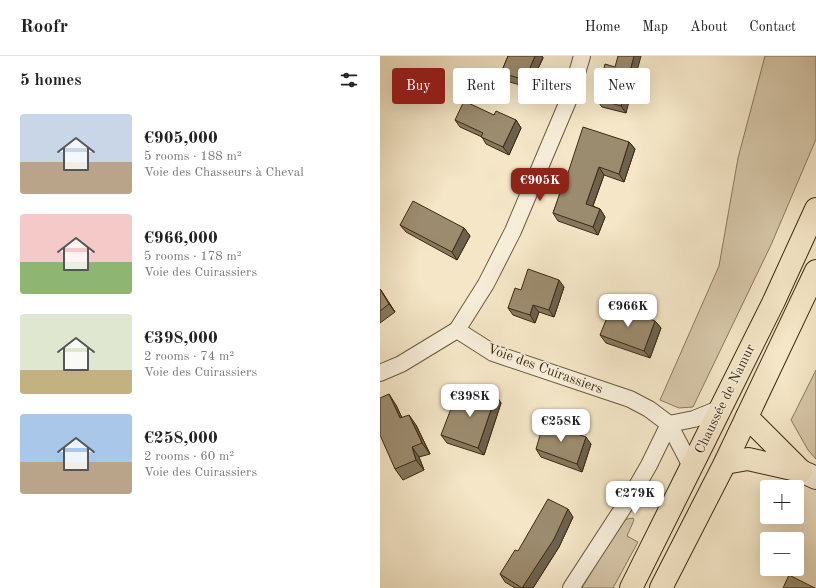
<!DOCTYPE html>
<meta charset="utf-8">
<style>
body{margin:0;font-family:"Old Standard TT",serif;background:#f6f6f6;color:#222;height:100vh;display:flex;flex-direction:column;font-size:15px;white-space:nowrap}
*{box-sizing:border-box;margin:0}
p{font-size:13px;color:#767676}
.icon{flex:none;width:22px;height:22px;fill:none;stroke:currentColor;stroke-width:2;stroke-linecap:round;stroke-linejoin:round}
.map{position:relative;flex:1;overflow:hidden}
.panel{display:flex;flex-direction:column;background:#fff;width:380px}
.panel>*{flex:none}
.hud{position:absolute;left:12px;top:12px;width:364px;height:36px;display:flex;gap:8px}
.fabs{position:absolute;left:380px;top:424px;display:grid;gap:8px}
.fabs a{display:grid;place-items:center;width:44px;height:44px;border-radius:4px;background:#fff;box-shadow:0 4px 16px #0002;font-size:20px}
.price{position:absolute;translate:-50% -34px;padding:0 9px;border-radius:8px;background:#fff;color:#222;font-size:13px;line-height:26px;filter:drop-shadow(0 1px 2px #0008)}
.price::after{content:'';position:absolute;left:50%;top:24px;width:12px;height:9px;margin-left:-6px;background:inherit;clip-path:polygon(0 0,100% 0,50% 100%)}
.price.selected{background:#8f2418;color:#fff}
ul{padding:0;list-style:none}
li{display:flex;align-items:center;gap:12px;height:100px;padding:0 20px}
li span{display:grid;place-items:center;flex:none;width:112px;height:80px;border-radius:4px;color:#555}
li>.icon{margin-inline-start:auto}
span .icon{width:48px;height:48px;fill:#fffc;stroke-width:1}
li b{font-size:17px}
h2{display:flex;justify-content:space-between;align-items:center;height:48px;padding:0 20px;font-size:17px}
.tag{padding:0 14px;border-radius:4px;background:#fff;box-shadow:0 4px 16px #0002;font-size:14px;line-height:36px}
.tag.selected{background:#8f2418;color:#fff}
header{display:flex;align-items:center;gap:24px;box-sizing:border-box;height:56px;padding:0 20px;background:#fff;border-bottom:1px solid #e0e0e0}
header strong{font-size:19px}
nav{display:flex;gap:22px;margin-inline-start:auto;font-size:14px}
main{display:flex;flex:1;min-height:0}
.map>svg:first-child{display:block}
.green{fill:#d5c6a8;stroke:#89785c}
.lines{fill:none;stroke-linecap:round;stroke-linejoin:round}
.street-casing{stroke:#6b593e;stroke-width:18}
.secondary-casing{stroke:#3d2a10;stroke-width:24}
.primary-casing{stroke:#3d2a10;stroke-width:24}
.street{stroke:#f8efdb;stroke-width:16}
.secondary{stroke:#f8efdb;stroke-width:22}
.primary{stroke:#f4e6c7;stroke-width:22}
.wall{fill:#86785f;stroke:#3d2a10}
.shaded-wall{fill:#6d624e;stroke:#3d2a10}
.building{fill:#9c8c6f;stroke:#3d2a10}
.labels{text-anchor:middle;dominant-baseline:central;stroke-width:3;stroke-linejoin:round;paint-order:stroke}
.street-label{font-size:14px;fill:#3d2a10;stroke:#f8efdb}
</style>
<header>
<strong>Roofr</strong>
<nav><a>Home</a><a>Map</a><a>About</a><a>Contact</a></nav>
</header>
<main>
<section class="panel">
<h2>5 homes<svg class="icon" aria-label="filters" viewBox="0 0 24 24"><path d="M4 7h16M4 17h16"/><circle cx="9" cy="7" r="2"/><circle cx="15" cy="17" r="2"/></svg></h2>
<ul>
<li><span style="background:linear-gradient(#c9d6e8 60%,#b9a48a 0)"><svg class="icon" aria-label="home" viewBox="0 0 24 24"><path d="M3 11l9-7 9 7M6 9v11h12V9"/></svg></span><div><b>€905,000</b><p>5 rooms · 188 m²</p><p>Voie des Chasseurs à Cheval</p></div></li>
<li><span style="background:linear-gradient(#f6c9c9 60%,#8fb573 0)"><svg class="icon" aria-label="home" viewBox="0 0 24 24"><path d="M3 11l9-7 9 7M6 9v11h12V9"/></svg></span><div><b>€966,000</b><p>5 rooms · 178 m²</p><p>Voie des Cuirassiers</p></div></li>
<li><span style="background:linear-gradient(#dfe7d0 70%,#c2b280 0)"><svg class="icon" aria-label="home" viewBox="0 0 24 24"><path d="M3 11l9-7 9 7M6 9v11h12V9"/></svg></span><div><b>€398,000</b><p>2 rooms · 74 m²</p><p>Voie des Cuirassiers</p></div></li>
<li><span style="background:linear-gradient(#a9c7e8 60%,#b9a48a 0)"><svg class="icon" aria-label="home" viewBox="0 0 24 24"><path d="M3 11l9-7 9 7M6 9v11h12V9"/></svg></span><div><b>€258,000</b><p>2 rooms · 60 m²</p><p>Voie des Cuirassiers</p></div></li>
</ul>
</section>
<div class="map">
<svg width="436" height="532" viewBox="0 0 436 532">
<rect width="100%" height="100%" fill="#f4e6c7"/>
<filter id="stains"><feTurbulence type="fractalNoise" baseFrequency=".005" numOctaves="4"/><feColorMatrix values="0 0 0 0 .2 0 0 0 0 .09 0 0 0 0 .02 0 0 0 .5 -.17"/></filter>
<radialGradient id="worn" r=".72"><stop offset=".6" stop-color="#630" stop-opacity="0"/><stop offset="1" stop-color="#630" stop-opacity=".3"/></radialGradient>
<g class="green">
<polygon points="385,0 436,0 436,83 391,189 313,351 299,352 280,344 339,210 358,102"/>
<polygon points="436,314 436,403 428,394 411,364"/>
<polygon points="253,462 254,464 247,480 258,486 233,532 202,532 240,468 247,463"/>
</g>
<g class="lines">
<defs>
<g id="street">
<polyline points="77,274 106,228 133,175 191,38 202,0"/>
<polyline points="0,317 21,308 77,274 113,297 250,343 269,353 289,368 312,412"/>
<polyline points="289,368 314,363 341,352"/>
<polyline points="191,532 254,435 269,409 289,368"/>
</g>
<polyline id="secondary" points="421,415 436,422"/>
<g id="primary">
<polyline points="367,361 421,415"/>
<polyline points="345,407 368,403 421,415"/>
<polyline points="251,532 394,245 436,153"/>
<polyline points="281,532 345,407 436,215"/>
</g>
</defs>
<use href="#street" class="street-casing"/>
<use href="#secondary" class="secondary-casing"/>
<use href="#primary" class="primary-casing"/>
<use href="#street" class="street"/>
<use href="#secondary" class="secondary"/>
<use href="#primary" class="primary"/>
</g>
<g class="wall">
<polygon points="128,0 162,0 163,2 154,21 152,20 147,31 126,25 121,17"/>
<polygon points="235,11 246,57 222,51 216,43"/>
<polygon points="114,59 136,64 141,72 129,99 106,88 102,81 80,71 75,64"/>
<polygon points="249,86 255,93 244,126 224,119 213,150 220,153 225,161 218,179 178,165 173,157 185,126"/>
<polygon points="20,169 84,172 90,180 77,204 26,176"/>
<polygon points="184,231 174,261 159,256 155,267 133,259 128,252 141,234"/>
<polygon points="0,233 15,256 0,267"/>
<polygon points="275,265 281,272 270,302 226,287 220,279"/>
<polygon points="121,347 104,399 67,387 61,379 83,353"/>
<polygon points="16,349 22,362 36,369 50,398 39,401 44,414 23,424 15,413"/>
<polygon points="211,388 202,416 161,401 156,393"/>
<polygon points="193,461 179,491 153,532 135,532 125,526 120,518"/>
</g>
<g class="shaded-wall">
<polygon points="155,0 162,0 163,2 154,21 149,14"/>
<polygon points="254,0 261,0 246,57 241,50"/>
<polygon points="146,13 152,20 147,31 142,23"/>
<polygon points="136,64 141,72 129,99 123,91"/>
<polygon points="249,86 255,93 244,126 239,118"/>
<polygon points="219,111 224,119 211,155 206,148"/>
<polygon points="220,153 225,161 218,179 213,171"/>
<polygon points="84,172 90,180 77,204 72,196"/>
<polygon points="179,224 184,231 174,261 169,254"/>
<polygon points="0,233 1,234 15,256 9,248"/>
<polygon points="153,249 159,256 155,267 150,259"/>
<polygon points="275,265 281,272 270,302 264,295"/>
<polygon points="9,338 16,349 27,373 20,362"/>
<polygon points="116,339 121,347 104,399 98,392"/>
<polygon points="29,359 36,369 50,398 42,387"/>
<polygon points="206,381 211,388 202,416 197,408"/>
<polygon points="32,391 39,401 44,414 36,404"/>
<polygon points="188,453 193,461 179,491 153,532 142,532"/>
</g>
<g class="building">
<polygon points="128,0 155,0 149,14 146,13 142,23 121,17"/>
<polygon points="238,0 254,0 241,50 216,43 225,8 235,11"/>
<polygon points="84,45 114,59 116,55 136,64 123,91 101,81 103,77 75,64"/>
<polygon points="203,71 249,86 239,118 219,111 206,148 220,153 213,171 173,157 184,125 185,126"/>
<polygon points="33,145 84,172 72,196 20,169"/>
<polygon points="148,213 179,224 169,254 153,249 150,259 128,252 135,232 141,234"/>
<polygon points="0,233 9,248 0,255"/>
<polygon points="232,249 275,265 264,295 220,279"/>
<polygon points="91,331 116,339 98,392 61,379 72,350 83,353"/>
<polygon points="9,338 20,362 29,359 42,387 32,391 36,404 15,413 0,379 0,342"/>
<polygon points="164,366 206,381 197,408 156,393"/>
<polygon points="168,443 188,453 174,483 142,532 120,518 135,494 138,495"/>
<polygon points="409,519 435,532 403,532"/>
</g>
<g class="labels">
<g class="street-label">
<text transform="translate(165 313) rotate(20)">Voie des Cuirassiers</text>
<text transform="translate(345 343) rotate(-64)">Chaussée de Namur</text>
</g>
</g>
<rect width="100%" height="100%" filter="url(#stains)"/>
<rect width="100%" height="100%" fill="url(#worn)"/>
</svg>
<div class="fabs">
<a>+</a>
<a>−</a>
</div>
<b class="price selected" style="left:160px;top:146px">€905K</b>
<b class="price" style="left:248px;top:272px">€966K</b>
<b class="price" style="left:90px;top:362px">€398K</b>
<b class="price" style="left:181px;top:387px">€258K</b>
<b class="price" style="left:255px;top:459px">€279K</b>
<div class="hud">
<a class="tag selected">Buy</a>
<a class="tag">Rent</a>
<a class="tag">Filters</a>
<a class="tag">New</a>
</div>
</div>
</main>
